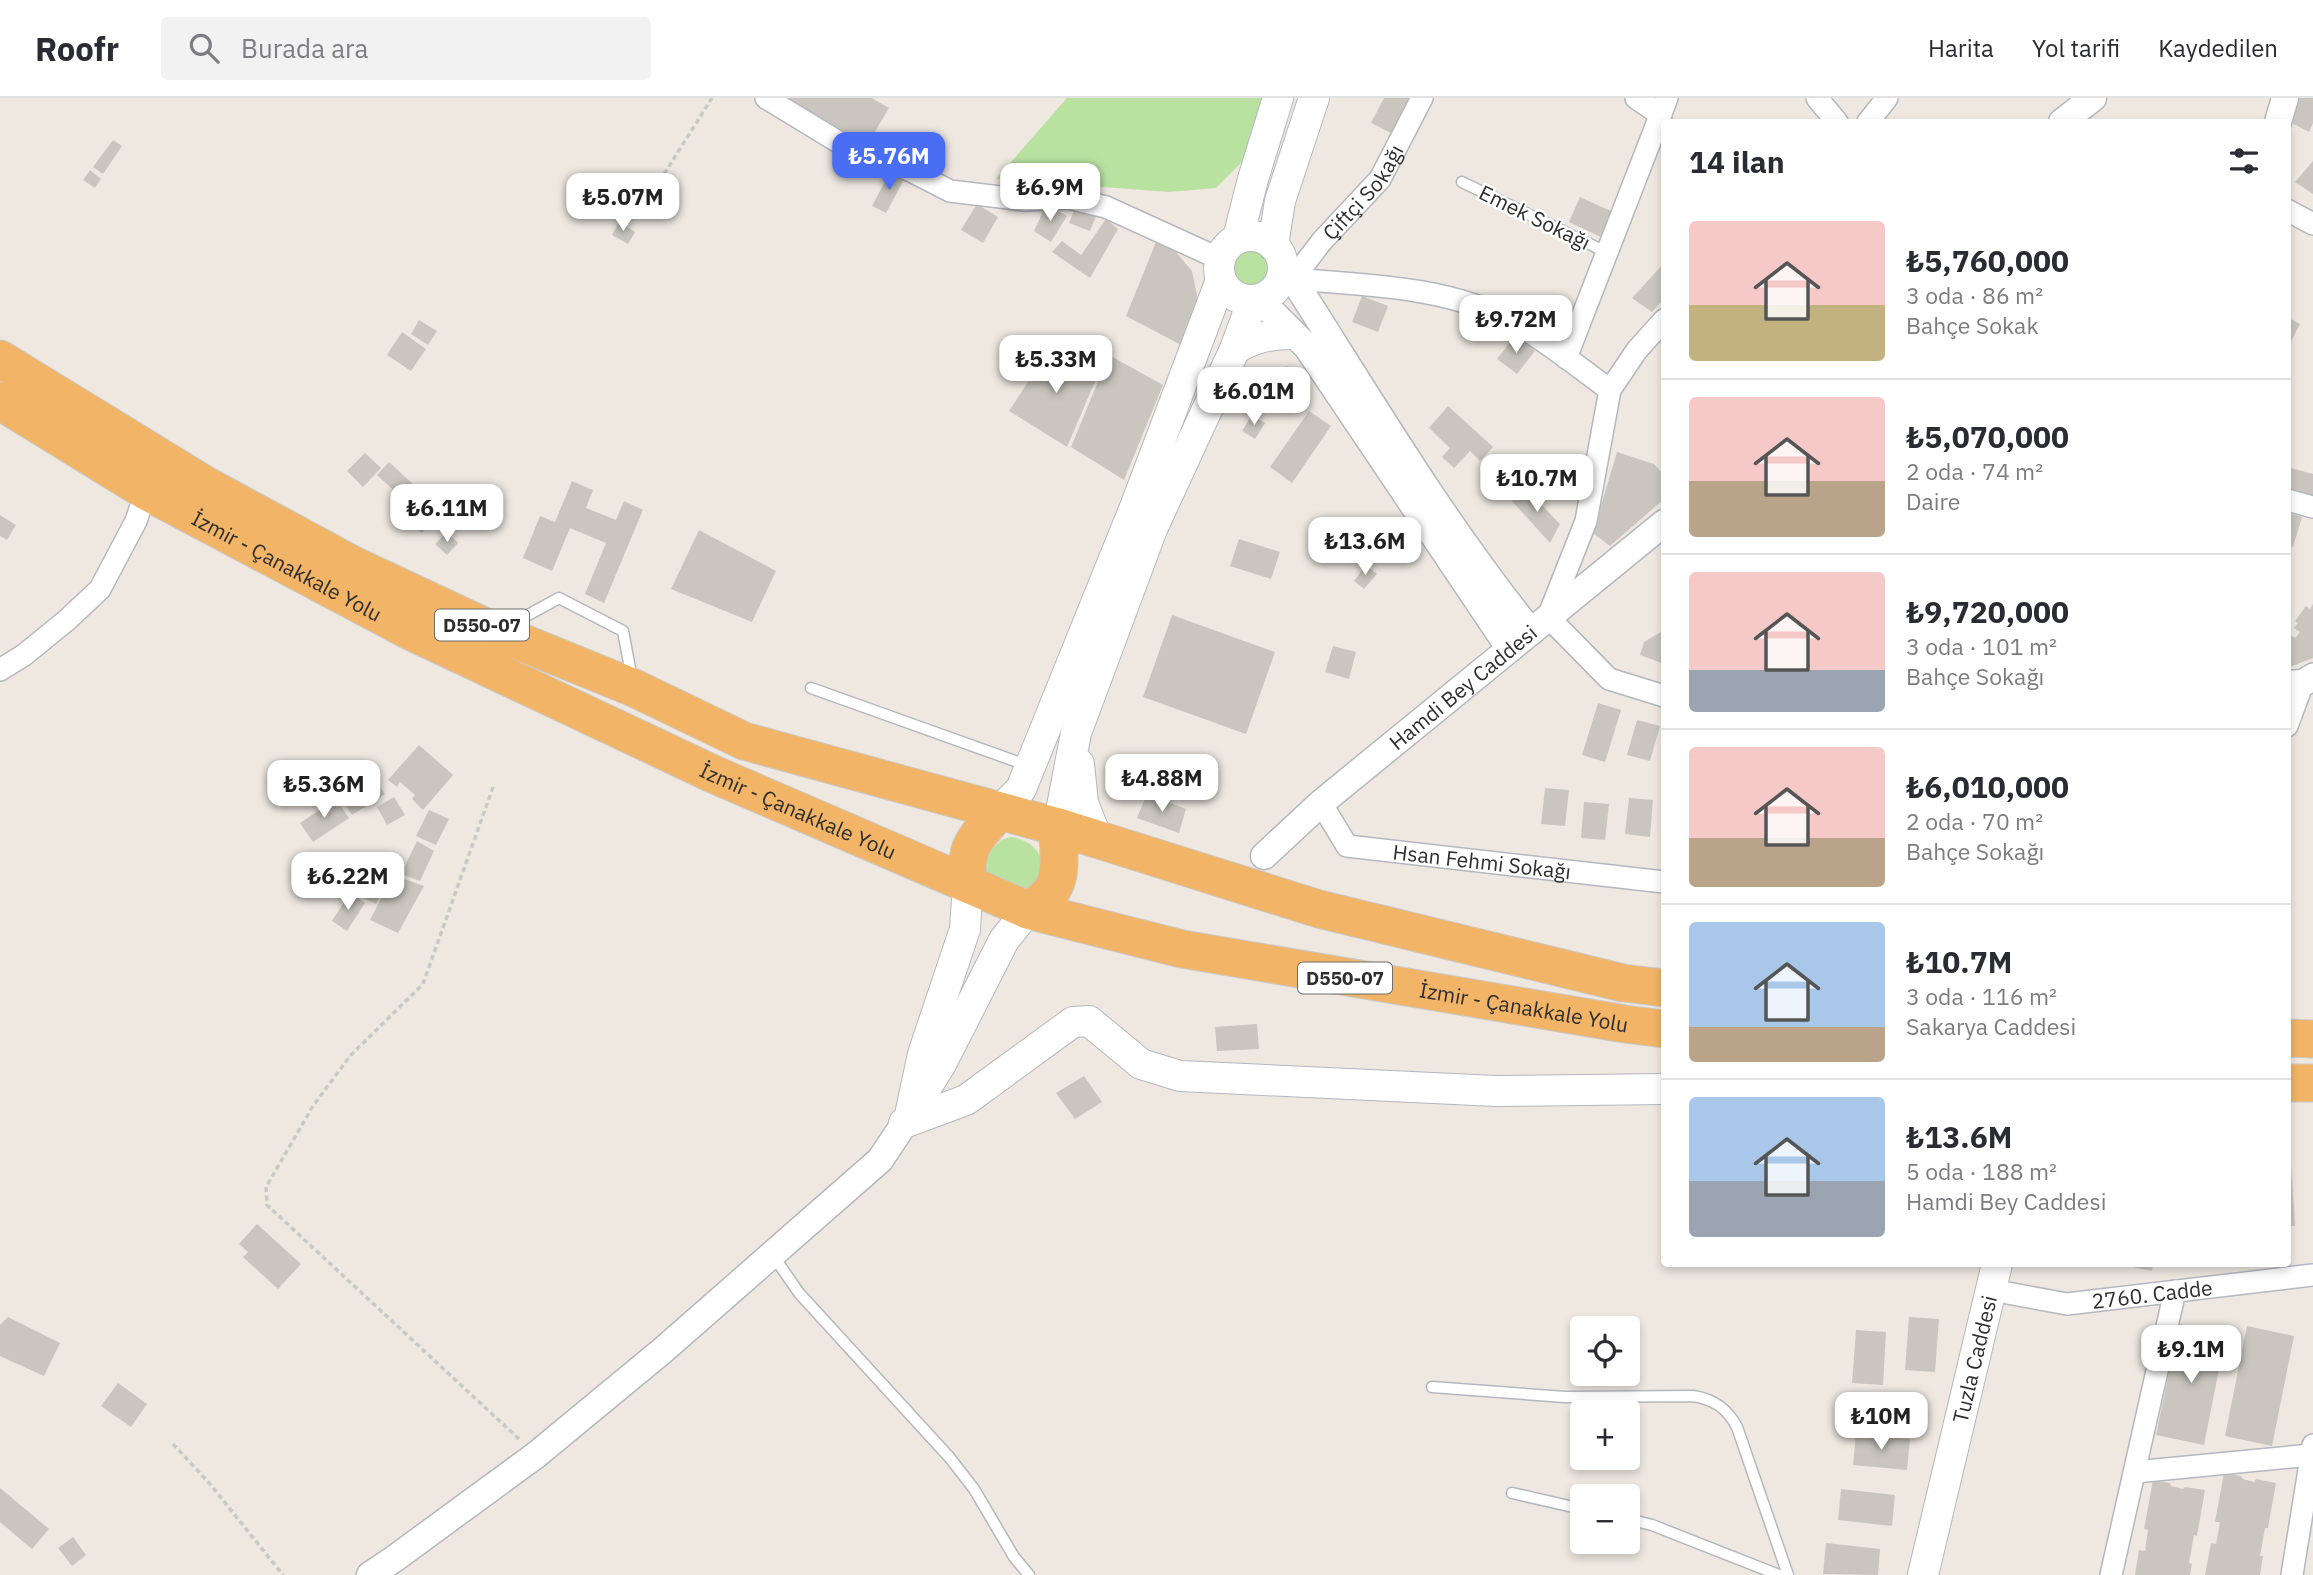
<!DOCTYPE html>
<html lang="tr">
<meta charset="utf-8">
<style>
body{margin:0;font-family:"IBM Plex Sans",sans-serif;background:#f2f2f3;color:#2b2b33;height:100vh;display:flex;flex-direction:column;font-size:26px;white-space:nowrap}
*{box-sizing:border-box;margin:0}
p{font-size:23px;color:#7c7c81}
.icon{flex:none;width:38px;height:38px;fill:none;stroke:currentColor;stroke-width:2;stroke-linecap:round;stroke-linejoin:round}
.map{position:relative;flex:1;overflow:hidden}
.side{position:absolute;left:1661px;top:21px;width:630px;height:1148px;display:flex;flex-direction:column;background:#fff;border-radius:7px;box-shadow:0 4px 10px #0003}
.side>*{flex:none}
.tools{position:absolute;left:1570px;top:1218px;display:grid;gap:14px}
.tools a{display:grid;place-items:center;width:70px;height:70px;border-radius:7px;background:#fff;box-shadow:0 4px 10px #0003;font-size:35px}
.price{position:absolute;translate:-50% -60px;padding:0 16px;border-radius:14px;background:#fff;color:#222;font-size:23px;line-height:46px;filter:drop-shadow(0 2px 4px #0008)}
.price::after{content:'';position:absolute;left:50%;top:42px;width:21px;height:16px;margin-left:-10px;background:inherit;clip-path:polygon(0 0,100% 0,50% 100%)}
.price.current{background:#496ef3;color:#fff}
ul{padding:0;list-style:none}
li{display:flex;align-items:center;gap:21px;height:175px;padding:0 28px}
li+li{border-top:2px solid #e1e1e2}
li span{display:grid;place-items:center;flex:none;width:196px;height:140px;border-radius:7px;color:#555}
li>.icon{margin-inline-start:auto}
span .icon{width:84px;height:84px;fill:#fffc;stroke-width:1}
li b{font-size:30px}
h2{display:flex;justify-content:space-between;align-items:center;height:84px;padding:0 28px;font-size:30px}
header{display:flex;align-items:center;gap:42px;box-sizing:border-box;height:98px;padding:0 35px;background:#fff;border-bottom:2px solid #e1e1e2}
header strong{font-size:33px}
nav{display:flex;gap:38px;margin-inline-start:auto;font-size:24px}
.search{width:490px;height:63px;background:#f2f2f3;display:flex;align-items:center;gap:18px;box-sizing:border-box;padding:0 24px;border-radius:7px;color:#7c7c81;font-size:26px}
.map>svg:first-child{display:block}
.green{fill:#b9e2a0}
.building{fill:#cac6bf}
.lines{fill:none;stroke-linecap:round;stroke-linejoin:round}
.service-casing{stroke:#b4b7c0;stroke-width:13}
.minor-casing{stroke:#b4b7c0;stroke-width:24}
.tertiary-casing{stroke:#b4b7c0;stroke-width:29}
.secondary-casing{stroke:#b4b7c0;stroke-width:32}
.trunk-casing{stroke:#c9c9c9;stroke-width:39}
.path{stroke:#c9c9c9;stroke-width:3.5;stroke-dasharray:5 3.5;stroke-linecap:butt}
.service{stroke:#fff;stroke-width:10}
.minor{stroke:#fff;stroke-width:21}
.tertiary{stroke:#fff;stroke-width:26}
.secondary{stroke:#fff;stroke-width:30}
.trunk{stroke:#f2b466;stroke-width:37}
.labels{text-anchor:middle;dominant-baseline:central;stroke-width:5;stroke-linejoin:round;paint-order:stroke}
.shield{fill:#fff;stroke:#6d6d6d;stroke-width:2}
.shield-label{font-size:19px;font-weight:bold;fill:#2e2e2e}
.street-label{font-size:21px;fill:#2e2e2e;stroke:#fff}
</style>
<header>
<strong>Roofr</strong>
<div class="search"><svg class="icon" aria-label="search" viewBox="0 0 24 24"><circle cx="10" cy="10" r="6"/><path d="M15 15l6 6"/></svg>Burada ara</div>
<nav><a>Harita</a><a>Yol tarifi</a><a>Kaydedilen</a></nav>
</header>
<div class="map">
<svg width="2313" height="1477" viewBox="0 0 2313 1477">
<rect width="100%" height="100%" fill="#eee8e1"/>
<g class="green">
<polygon points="1067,0 1267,0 1248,58 1216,90 1169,94 996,81"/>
<circle cx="1251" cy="169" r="22"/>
<path d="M1010,739C1034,741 1054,764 1035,786C1032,789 1025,792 1021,795L987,775L988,756L1001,742Z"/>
</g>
<g class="building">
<polygon points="786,0 872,0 889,10 867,47 827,28"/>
<polygon points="1384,0 1409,0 1391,35 1371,25"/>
<polygon points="2298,0 2313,0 2313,25 2309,34 2290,24"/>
<polygon points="113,42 122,48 103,76 93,69"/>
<polygon points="2313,63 2313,96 2295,84"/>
<polygon points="90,72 101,81 95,90 83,82"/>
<polygon points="891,72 905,80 886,115 872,108"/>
<polygon points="1580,99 1613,114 1601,139 1569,124"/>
<polygon points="977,106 998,119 983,145 961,132"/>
<polygon points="1046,107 1067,118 1051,144 1034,133"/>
<polygon points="1076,108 1097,116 1090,133 1069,125"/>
<polygon points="1106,121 1118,131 1090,180 1052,154 1062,143 1081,157"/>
<polygon points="619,124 635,134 628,146 612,137"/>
<polygon points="1156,144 1169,146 1192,173 1199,207 1183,248 1126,218"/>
<polygon points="1664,165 1664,201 1652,214 1632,200"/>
<polygon points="1362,198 1388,208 1378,234 1352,224"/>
<polygon points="2287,219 2300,226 2287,251"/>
<polygon points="419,222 437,233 428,247 411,236"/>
<polygon points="402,234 426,251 411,273 387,257"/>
<polygon points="1515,238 1535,253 1517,276 1497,261"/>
<polygon points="1051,249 1100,272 1067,349 1009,313"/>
<polygon points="1109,257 1163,287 1124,382 1071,349"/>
<polygon points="1288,268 1303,294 1279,307 1264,281"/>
<polygon points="1448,308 1493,349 1480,363 1470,353 1454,370 1442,359 1450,350 1429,330"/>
<polygon points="1309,313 1331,328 1292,385 1270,369"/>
<polygon points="1252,317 1265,325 1255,341 1242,333"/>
<polygon points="1617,354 1654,366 1664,377 1664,401 1610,448 1593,435"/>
<polygon points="365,355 381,370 363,389 347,373"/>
<polygon points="389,364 417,390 405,403 377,377"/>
<polygon points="2287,369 2313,376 2313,400 2287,393"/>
<polygon points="572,383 593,392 586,410 616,422 624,403 643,412 604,505 585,496 606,445 570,430 552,473 523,460 540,418 555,424"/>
<polygon points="1525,390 1560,426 1550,445 1512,403"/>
<polygon points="423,408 435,418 422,435 409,426"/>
<polygon points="2287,415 2302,419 2293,449 2287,447"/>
<polygon points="0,417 16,427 7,442 0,438"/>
<polygon points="699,432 776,473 752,524 671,491"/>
<polygon points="447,434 458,445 447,457 435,446"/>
<polygon points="1239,441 1280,454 1271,481 1230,468"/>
<polygon points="1366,467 1377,476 1364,491 1354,483"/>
<polygon points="2313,506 2313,560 2287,570 2287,535 2295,540 2300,534 2294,530 2298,525 2295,523 2306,508 2310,511"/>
<polygon points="1172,517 1275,554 1246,636 1143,599"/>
<polygon points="1664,532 1664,566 1640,557 1644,544"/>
<polygon points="1333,548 1356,554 1349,581 1325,574"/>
<polygon points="1598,605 1621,612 1605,664 1582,657"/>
<polygon points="1637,622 1660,628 1650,663 1627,657"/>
<polygon points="419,647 453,677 423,712 412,701 415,697 400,684 397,689 388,682"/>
<polygon points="374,679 385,696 352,717 341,700"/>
<polygon points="1545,690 1569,692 1565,728 1541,726"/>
<polygon points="1147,696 1186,711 1179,735 1137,720"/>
<polygon points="394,699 405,717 387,727 377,709"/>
<polygon points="1629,700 1653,702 1650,739 1625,736"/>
<polygon points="336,701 349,720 313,744 300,725"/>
<polygon points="1584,704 1609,706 1605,742 1581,740"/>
<polygon points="429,712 449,721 436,747 416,738"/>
<polygon points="417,743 434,753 420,783 401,776"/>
<polygon points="373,766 391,775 376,806 358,797"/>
<polygon points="393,777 424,788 398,835 370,822"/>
<polygon points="350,795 365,805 347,833 332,823"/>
<polygon points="1257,926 1259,951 1217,953 1215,929"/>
<polygon points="1084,978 1102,1004 1075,1021 1056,995"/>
<polygon points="2287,1052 2290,1052 2295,1128 2287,1128"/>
<polygon points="257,1126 301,1166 278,1191 243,1159 248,1154 239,1146"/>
<polygon points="2126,1166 2153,1166 2152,1173 2126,1168"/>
<polygon points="8,1219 60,1245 44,1278 0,1258 0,1227"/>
<polygon points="1909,1219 1939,1221 1935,1274 1905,1272"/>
<polygon points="2179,1226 2226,1236 2204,1347 2156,1337"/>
<polygon points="2247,1228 2294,1238 2272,1348 2225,1338"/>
<polygon points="1856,1232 1886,1234 1883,1287 1852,1285"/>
<polygon points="118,1285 147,1306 131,1329 101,1308"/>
<polygon points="1856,1335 1910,1341 1907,1372 1853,1367"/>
<polygon points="2224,1375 2241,1378 2243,1381 2254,1384 2256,1381 2276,1385 2268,1430 2265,1430 2260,1458 2263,1458 2260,1477 2205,1477 2211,1445 2216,1446 2220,1424 2215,1424"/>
<polygon points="2153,1382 2170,1385 2171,1388 2183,1391 2185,1389 2205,1392 2197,1438 2194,1437 2189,1465 2192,1466 2190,1477 2135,1477 2139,1452 2145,1453 2148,1432 2144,1431"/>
<polygon points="0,1390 49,1431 32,1451 0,1424"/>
<polygon points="1841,1391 1895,1397 1892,1428 1838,1422"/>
<polygon points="73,1439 86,1457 72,1468 58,1450"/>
<polygon points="1826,1445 1880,1451 1878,1477 1823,1476"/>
</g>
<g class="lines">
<defs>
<g id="service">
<polyline points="1462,84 1608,155"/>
<polyline points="506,529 559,500 623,533 632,581"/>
<polyline points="811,590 1029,668"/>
<polyline points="772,1156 799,1195 950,1360 974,1391 1014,1459 1029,1477"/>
<path d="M1432,1289L1565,1299L1693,1298C1713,1301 1727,1310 1737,1329L1788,1477"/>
<polyline points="1512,1395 1582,1411"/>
<polyline points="1628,1421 1652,1427 1779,1477"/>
</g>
<g id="minor">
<polyline points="766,0 850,51 907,71 950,93 1025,102 1069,100 1106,109 1220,161"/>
<polyline points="1636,0 1661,17"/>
<polyline points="1817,0 1837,24"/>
<polyline points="1868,24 1887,0"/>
<polyline points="2287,112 2313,126"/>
<path d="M1293,181C1364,187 1449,188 1513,224C1547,243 1578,269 1610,292"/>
<path id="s1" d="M1293,181L1322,143L1380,81L1422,0"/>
<polyline points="1664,222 1637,252 1610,292 1586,423 1548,519 1609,581 1664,598"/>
<polyline points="1566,260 1667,0"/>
<polyline points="2287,402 2313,409"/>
<polyline points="0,572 24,557 67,522 100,491 136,423 146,393"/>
<polyline points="2287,628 2303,585 2313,576"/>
<path id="s2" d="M1321,705L1347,748L1664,784"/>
<path id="s3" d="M1991,1192L2067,1206L2313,1177"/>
<polyline points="2135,1374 2311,1357"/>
<polyline points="2111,1477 2175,1193"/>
<polyline points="2292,1477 2313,1347"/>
</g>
<g id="tertiary">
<polyline points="2062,24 2093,0"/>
<polyline points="2278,24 2285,0"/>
<path d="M1281,158L1293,181C1369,300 1442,424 1531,534"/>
<polyline points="1259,201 1307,249 1510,551"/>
<polyline points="2287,586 2303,585 2313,579"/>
<path id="s4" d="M1264,758L1321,705L1664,425"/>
<polyline points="370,1477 394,1461 536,1357 662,1253 880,1062 910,1017"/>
</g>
<g id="secondary">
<circle cx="1251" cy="170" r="32"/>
<polyline points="1238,140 1253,81 1278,0"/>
<polyline points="1273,147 1280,103 1314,0"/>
<path d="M1235,251C1254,240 1269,236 1291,236"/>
<polyline points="1079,666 1083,705 1098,743"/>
<polyline points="999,713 1021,691 1135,409 1221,182"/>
<polyline points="1058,729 1076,635 1152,431 1235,251 1253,202"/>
<polyline points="921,998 942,964 1004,842 1028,812"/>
<polyline points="910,1017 923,956 965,831 968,786"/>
<polyline points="904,1025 966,1002 1073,924 1089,923 1141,966 1180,978 1496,993 1664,991"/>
<path id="s5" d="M1923,1477L1997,1166"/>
</g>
<g id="trunk">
<polyline points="0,261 207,388 353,467 496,534 634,590 744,643 1058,729 1319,811 1623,885 1664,890"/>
<path id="s6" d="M0,303L146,393L408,532L713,676L1028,812L1182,851L1625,926L1664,931"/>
<path d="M968,786C965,745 974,743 999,713"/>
<path d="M1028,812C1068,790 1058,767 1058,729"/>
<polyline points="2287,940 2313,941"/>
<polyline points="2287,985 2313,985"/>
</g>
</defs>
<use href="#service" class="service-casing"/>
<use href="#minor" class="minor-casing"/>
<use href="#tertiary" class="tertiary-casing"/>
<use href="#secondary" class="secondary-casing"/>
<use href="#trunk" class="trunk-casing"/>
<g class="path">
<polyline points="637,119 712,0"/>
<polyline points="493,689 423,886 350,958 313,1008 266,1089 267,1107 519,1341"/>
<polyline points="173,1346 210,1386 283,1477"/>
</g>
<use href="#service" class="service"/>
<use href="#minor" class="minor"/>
<use href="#tertiary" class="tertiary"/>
<use href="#secondary" class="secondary"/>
<use href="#trunk" class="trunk"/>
</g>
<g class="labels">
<g class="shield">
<rect x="435" y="511.5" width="94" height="31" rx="5"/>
<rect x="1298" y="864.5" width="94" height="31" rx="5"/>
</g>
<g class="shield-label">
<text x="482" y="527">D550-07</text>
<text x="1345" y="880">D550-07</text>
</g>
<g class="street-label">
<text stroke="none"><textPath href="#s1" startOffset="112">Çiftçi Sokağı</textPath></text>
<text transform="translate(1535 119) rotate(26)">Emek Sokağı</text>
<text stroke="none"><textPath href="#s6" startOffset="331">İzmir - Çanakkale Yolu</textPath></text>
<text stroke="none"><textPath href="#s4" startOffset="261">Hamdi Bey Caddesi</textPath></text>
<text stroke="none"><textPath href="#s6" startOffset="898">İzmir - Çanakkale Yolu</textPath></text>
<text stroke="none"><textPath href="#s2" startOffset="186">Hsan Fehmi Sokağı</textPath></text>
<text stroke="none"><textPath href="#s6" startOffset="1654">İzmir - Çanakkale Yolu</textPath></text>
<text stroke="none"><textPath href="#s3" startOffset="163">2760. Cadde</textPath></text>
<text stroke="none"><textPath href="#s5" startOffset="222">Tuzla Caddesi</textPath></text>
</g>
</g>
</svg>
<div class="tools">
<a><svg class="icon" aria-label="locate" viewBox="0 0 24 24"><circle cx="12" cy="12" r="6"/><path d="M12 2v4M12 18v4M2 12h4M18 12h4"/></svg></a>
<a>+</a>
<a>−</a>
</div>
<b class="price current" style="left:889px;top:94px">₺5.76M</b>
<b class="price" style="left:1050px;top:125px">₺6.9M</b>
<b class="price" style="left:623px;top:135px">₺5.07M</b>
<b class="price" style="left:1516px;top:257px">₺9.72M</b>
<b class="price" style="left:1056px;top:297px">₺5.33M</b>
<b class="price" style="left:1254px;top:329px">₺6.01M</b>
<b class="price" style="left:1537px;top:416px">₺10.7M</b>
<b class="price" style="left:447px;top:446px">₺6.11M</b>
<b class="price" style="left:1365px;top:479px">₺13.6M</b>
<b class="price" style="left:1162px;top:716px">₺4.88M</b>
<b class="price" style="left:324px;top:722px">₺5.36M</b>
<b class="price" style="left:348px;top:814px">₺6.22M</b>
<b class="price" style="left:2191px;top:1287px">₺9.1M</b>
<b class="price" style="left:1881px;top:1354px">₺10M</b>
<section class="side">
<h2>14 ilan<svg class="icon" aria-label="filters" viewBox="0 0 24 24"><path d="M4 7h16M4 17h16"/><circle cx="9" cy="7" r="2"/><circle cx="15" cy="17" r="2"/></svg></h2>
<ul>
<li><span style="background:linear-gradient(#f6c9c9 60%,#c2b280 0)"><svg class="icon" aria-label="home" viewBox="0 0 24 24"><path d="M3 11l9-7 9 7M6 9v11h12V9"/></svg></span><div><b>₺5,760,000</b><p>3 oda · 86 m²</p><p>Bahçe Sokak</p></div></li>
<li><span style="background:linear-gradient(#f6c9c9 60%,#b9a48a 0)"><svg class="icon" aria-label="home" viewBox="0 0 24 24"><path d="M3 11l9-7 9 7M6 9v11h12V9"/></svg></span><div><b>₺5,070,000</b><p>2 oda · 74 m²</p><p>Daire</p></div></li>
<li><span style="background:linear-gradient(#f6c9c9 70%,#9aa5b1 0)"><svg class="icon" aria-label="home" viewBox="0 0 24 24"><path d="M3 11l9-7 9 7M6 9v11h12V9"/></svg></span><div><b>₺9,720,000</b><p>3 oda · 101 m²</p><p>Bahçe Sokağı</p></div></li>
<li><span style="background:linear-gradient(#f6c9c9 65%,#b9a48a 0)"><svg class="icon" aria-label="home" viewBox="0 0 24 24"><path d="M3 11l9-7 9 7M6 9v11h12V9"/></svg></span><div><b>₺6,010,000</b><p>2 oda · 70 m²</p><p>Bahçe Sokağı</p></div></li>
<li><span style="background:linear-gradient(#a9c7e8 75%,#b9a48a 0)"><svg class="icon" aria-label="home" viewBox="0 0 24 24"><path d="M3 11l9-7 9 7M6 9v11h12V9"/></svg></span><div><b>₺10.7M</b><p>3 oda · 116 m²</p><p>Sakarya Caddesi</p></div></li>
<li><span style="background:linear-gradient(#a9c7e8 60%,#9aa5b1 0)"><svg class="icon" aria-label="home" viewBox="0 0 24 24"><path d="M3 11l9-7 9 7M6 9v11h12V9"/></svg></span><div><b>₺13.6M</b><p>5 oda · 188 m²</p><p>Hamdi Bey Caddesi</p></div></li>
</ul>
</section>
</div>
